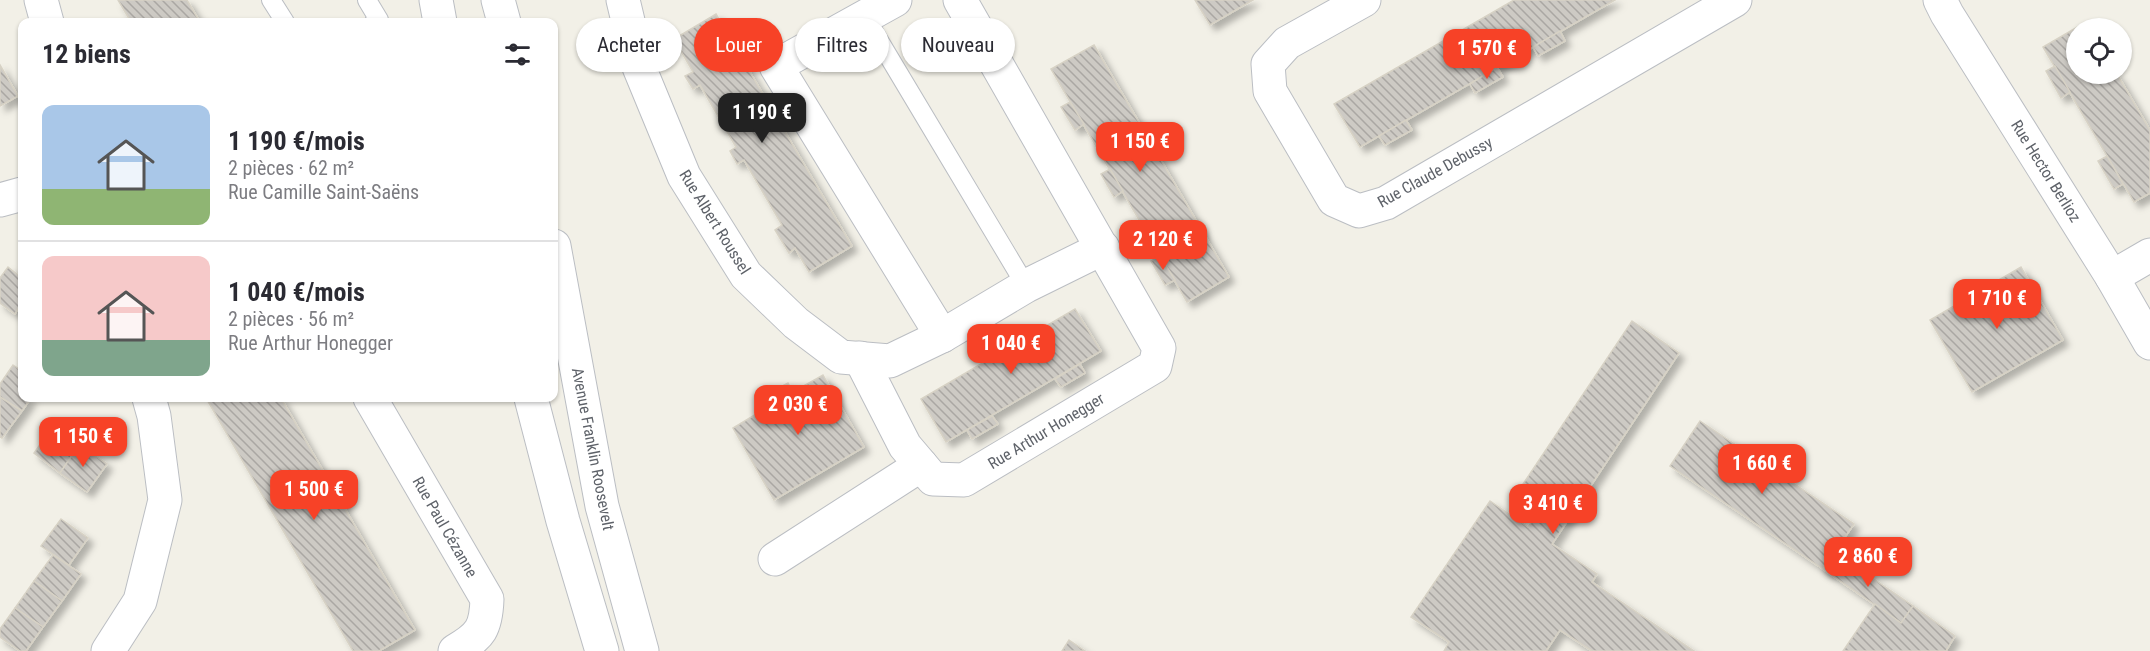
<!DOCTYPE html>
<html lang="fr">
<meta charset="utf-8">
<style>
body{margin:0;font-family:"Roboto Condensed",sans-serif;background:#f7f7f7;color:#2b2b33;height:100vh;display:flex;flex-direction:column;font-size:22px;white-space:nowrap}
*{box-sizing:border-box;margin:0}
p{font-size:20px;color:#7c7c81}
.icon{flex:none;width:33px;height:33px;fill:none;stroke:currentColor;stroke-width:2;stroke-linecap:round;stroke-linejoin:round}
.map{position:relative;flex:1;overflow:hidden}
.sheet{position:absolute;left:18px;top:18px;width:540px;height:384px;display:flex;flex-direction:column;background:#fff;border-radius:12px;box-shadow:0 2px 4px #0004}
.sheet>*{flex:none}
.banner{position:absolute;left:576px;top:18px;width:570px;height:54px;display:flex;gap:12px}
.fabs{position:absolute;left:2066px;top:18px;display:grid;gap:12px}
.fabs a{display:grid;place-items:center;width:66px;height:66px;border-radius:50%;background:#fff;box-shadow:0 2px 4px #0004;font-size:30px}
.price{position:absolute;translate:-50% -51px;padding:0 14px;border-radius:12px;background:#f74227;color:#fff;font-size:20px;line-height:39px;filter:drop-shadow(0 2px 3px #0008)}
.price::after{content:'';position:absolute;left:50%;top:36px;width:18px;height:14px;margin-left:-9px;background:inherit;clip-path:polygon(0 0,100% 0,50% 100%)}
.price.on{background:#222;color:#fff}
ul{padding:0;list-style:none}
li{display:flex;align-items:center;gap:18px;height:150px;padding:0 24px}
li+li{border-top:2px solid #e1e1e2}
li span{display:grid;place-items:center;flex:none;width:168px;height:120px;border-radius:12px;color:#555}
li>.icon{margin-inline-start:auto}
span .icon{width:72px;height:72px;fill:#fffc;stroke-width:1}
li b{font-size:26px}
h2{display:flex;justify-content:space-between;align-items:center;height:72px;padding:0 24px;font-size:26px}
.chip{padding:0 21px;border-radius:27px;background:#fff;box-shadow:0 2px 4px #0004;font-size:21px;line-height:54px}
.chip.on{background:#f74227;color:#fff}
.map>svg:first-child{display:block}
.building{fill:url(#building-back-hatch);stroke:#d7d2c5;stroke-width:1.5;filter:url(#shadow)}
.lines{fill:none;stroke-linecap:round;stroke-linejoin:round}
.service-casing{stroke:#bbbec3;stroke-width:20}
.minor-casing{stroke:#bbbec3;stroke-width:35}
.tertiary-casing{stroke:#bbbec3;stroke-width:35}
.service{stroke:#fff;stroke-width:18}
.minor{stroke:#fff;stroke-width:33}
.tertiary{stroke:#fff;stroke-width:33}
.labels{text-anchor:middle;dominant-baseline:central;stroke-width:6;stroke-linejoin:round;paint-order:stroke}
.street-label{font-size:16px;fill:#5e6269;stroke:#fff}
</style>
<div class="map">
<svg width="2150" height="651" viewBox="0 0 2150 651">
<defs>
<pattern id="building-back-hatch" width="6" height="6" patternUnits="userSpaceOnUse" patternTransform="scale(1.5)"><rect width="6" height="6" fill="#cdcac4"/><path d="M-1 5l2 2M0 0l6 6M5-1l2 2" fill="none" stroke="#aaa7a3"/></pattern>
<filter id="shadow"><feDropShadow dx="5.5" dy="5.5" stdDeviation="3" flood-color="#0004"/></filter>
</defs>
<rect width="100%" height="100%" fill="#f2f0e7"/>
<g class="building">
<polygon points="118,0 187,0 200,22 131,22"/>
<polygon points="1195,0 1253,0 1210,25"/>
<polygon points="1514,0 1615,0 1360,147 1334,104"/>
<polygon points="716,14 852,246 809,272 795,248 789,253 775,230 782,225 744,160 737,164 730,151 736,147 700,85 693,89 685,76 693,72 674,39"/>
<polygon points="2086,22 2090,28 2076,28 2076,74 2117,74 2150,130 2150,193 2134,202 2043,47"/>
<polygon points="1560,31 1565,41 1538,56 1533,47"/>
<polygon points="1094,45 1229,277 1187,302 1051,69"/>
<polygon points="0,65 18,96 0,106"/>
<polygon points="2055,66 2070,92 2061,98 2046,71"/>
<polygon points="1497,67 1503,77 1475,93 1470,84"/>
<polygon points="1070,102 1084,124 1075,130 1061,107"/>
<polygon points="1406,120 1412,130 1385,145 1379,136"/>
<polygon points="2107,156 2123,184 2114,189 2098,161"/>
<polygon points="1110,169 1123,191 1114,197 1101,174"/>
<polygon points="1160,256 1175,280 1165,285 1151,261"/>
<polygon points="8,267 22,278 22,302 15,314 0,303 0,278"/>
<polygon points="2021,267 2063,340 1972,392 1930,320"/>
<polygon points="1075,309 1101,351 946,442 921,399"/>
<polygon points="1632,321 1679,353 1552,544 1597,574 1592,582 1694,651 1592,651 1560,630 1546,651 1444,651 1449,642 1411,617 1490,501 1528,527 1543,506 1519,490"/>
<polygon points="1080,364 1085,373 1061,387 1055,379"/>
<polygon points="13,365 22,371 22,398 31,398 22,411 0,397 0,384"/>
<polygon points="823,375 864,447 774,500 733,428 768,407 765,402 772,398 769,393 788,383 793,392"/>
<polygon points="0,397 22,411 2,438 0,437"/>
<polygon points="206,398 281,398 415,630 379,651 353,651"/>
<polygon points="992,416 998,424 972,439 967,430"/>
<polygon points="1700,421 1854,524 1823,569 1670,466"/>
<polygon points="53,426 79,445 60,473 34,453"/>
<polygon points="79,445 107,464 87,492 60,473"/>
<polygon points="61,519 88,538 69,565 41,546"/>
<polygon points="1834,552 1913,606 1901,623 1823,569"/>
<polygon points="53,555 81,574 62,601 34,581"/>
<polygon points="34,581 62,601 43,627 15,608"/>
<polygon points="1875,604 1901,623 1913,606 1955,636 1946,651 1843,651"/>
<polygon points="15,608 43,627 26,651 20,651 0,637 0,629"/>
<polygon points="1069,640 1085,651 1062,651"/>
</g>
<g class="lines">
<defs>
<g id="service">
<polyline points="271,0 285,22"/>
<polyline points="367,0 379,20 374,22"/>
<polyline points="865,17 1026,286"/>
</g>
<g id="minor">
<polyline points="41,0 47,22"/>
<polyline points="623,0 639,67 684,176 746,275 796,323 841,357 890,361 942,336 1026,286 1103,248"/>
<polyline points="895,0 776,66 942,336"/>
<polyline points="1364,0 1287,43 1268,64 1270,91 1334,200 1359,211 1386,203 1735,0"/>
<polyline points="1940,0 1947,14 2112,277 2150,343"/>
<polyline points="0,200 22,194"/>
<polyline points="2112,277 2150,255"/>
<polyline points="860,358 905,446 933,479 964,480 1155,366 1159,348 960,0"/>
<path d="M370,398L487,599C486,628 481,636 455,651"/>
<polyline points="775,559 921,465"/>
<polyline points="108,651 140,601 165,500 154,416 149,398"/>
</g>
<g id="tertiary">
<polyline points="436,0 440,22"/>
<polyline points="498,0 504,22"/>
<polyline points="554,246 602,506 642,651"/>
<polyline points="531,398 563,521 602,651"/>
</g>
</defs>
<use href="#service" class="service-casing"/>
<use href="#minor" class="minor-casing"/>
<use href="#tertiary" class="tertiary-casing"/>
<use href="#service" class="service"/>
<use href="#minor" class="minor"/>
<use href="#tertiary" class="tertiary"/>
</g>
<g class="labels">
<g class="street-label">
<text transform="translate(2046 171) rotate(58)">Rue Hector Berlioz</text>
<text transform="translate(1435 172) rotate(-29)">Rue Claude Debussy</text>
<text transform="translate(715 222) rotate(58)">Rue Albert Roussel</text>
<text transform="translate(1046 431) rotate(-31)">Rue Arthur Honegger</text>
<text transform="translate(593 449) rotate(79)">Avenue Franklin Roosevelt</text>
<text transform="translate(445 527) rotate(60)">Rue Paul Cézanne</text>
</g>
</g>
</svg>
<div class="fabs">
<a><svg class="icon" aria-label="locate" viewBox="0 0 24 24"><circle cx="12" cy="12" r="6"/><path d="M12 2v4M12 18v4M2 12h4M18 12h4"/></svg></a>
</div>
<b class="price" style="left:1487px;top:80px">1 570 €</b>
<b class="price on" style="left:762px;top:144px">1 190 €</b>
<b class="price" style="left:1140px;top:173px">1 150 €</b>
<b class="price" style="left:1163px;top:271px">2 120 €</b>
<b class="price" style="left:1997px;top:330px">1 710 €</b>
<b class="price" style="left:1011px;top:375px">1 040 €</b>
<b class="price" style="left:798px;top:436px">2 030 €</b>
<b class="price" style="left:83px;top:468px">1 150 €</b>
<b class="price" style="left:1762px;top:495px">1 660 €</b>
<b class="price" style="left:314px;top:521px">1 500 €</b>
<b class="price" style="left:1553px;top:535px">3 410 €</b>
<b class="price" style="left:1868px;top:588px">2 860 €</b>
<div class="banner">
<a class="chip">Acheter</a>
<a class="chip on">Louer</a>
<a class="chip">Filtres</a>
<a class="chip">Nouveau</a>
</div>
<section class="sheet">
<h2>12 biens<svg class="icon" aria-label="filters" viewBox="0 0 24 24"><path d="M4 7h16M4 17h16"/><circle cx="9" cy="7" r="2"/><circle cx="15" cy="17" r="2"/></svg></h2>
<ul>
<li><span style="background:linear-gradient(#a9c7e8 70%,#8fb573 0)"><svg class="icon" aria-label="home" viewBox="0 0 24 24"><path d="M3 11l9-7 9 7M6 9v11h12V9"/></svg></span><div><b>1 190 €/mois</b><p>2 pièces · 62 m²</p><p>Rue Camille Saint-Saëns</p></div></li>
<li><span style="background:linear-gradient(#f6c9c9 70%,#7fa58c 0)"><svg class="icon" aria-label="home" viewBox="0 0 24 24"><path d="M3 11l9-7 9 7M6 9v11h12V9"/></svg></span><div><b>1 040 €/mois</b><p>2 pièces · 56 m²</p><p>Rue Arthur Honegger</p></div></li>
</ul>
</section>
</div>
